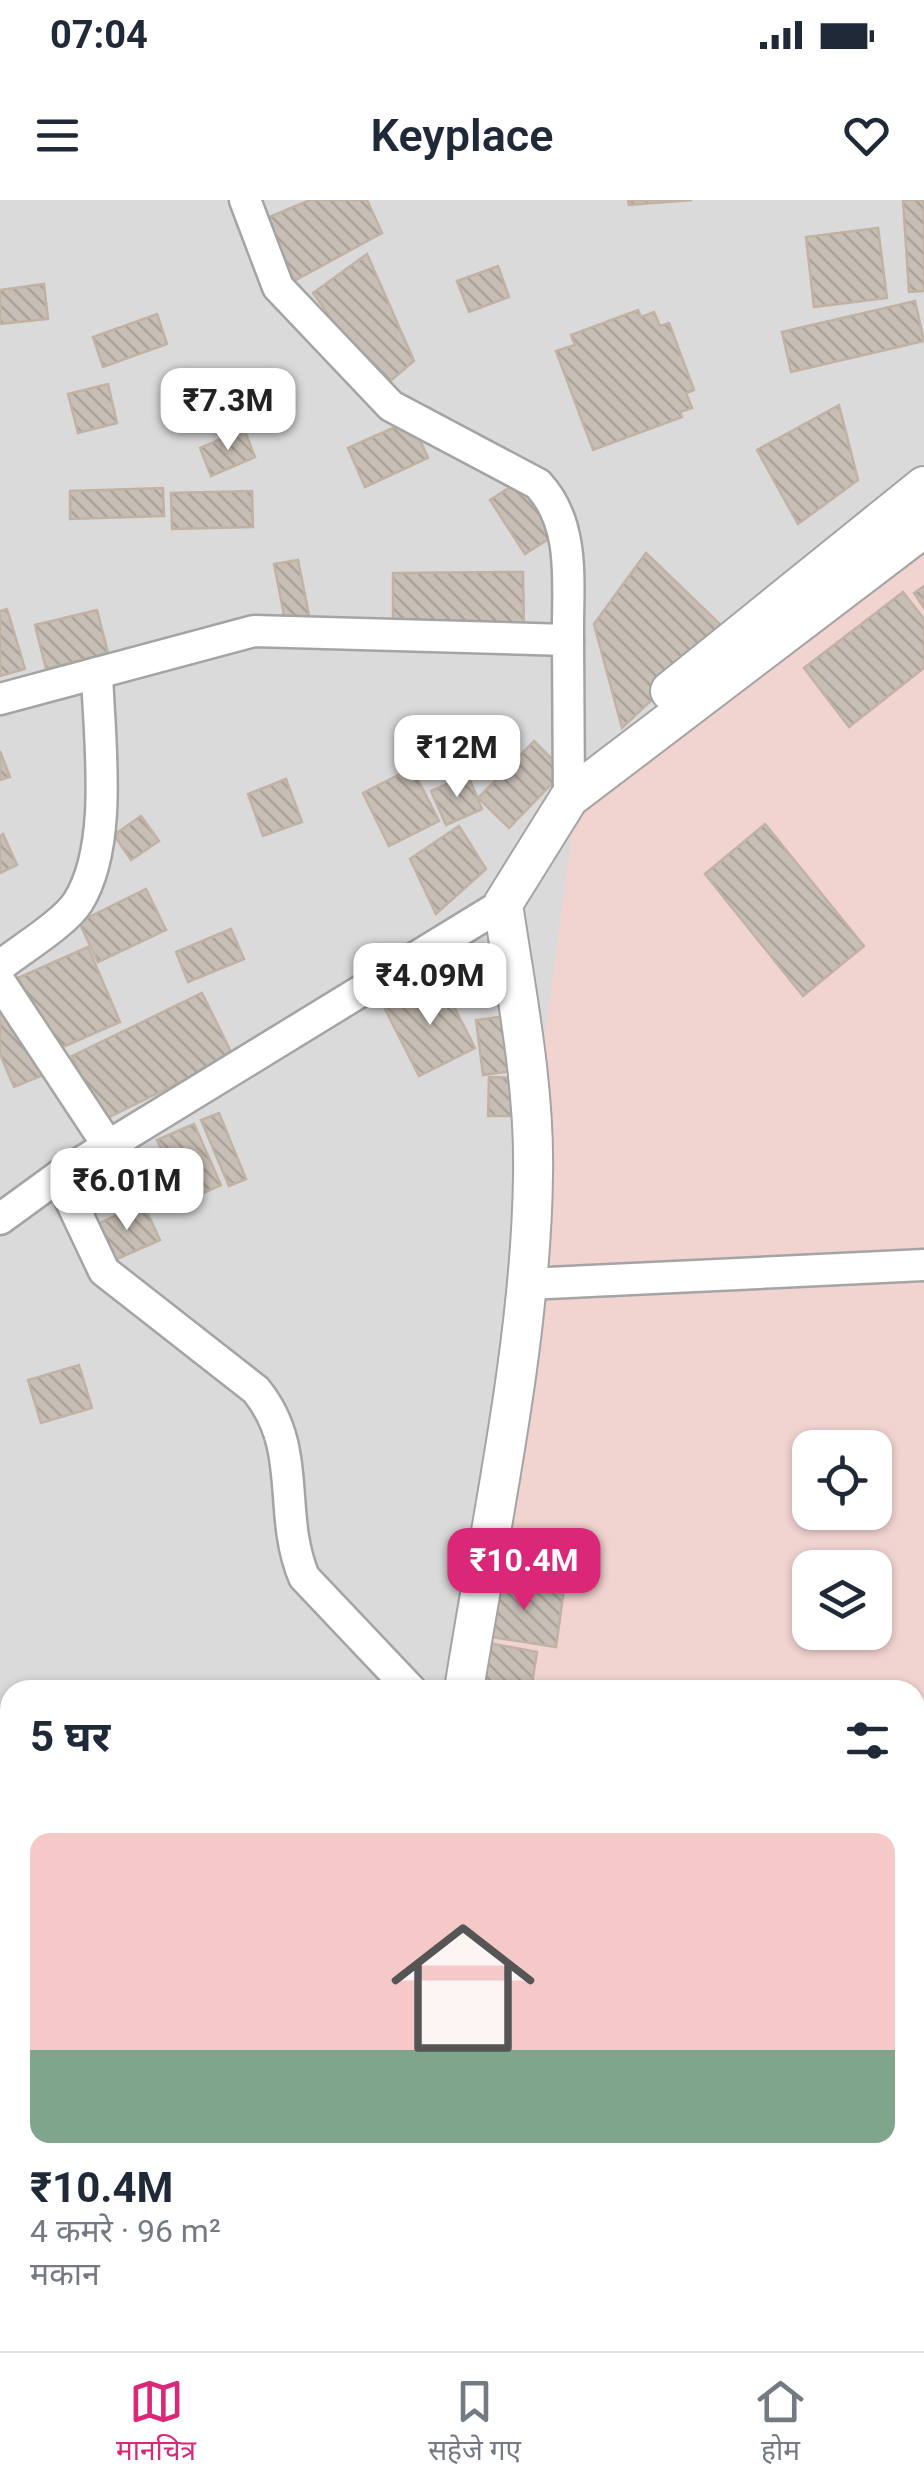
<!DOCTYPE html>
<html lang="hi">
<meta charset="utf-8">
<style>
body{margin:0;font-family:Roboto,"Noto Sans Devanagari",sans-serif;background:#f6f6f7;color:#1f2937;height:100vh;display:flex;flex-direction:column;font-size:38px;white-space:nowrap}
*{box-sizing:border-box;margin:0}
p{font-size:32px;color:#747a83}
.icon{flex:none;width:55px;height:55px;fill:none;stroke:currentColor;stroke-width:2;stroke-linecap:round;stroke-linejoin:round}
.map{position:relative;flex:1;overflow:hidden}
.side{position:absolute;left:0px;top:1480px;width:925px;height:672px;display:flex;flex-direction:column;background:#fff;border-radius:30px 30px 0 0;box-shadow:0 2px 8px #0004}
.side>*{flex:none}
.buttons{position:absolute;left:792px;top:1230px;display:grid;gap:20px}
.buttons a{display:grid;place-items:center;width:100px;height:100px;border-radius:20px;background:#fff;box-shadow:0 2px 8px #0004;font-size:50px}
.price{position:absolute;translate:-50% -85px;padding:0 22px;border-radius:20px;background:#fff;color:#222;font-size:32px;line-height:65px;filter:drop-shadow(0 2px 5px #0008)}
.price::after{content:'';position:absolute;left:50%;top:60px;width:30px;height:22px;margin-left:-15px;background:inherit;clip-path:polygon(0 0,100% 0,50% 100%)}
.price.on{background:#db2777;color:#fff}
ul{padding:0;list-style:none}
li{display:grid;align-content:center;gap:20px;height:530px;padding:0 30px}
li+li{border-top:2px solid #e0e1e3}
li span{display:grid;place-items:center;height:310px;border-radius:20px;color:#555}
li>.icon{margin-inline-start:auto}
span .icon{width:180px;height:180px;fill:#fffc;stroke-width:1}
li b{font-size:42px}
h2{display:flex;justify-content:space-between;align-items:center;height:120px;padding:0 30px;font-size:42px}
.status{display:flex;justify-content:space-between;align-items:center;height:70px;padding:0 50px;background:#fff;direction:ltr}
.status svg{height:28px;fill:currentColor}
header{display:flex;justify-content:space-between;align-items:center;height:130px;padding:0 30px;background:#fff;font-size:45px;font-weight:600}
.menu{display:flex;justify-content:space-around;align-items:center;height:140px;border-top:2px solid #e0e1e3;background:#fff;font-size:28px;color:#747a83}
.menu a{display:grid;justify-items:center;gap:5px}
.menu .on{color:#db2777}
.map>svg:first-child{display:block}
.residential{fill:#dbdada;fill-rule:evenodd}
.commercial{fill:#f1d3d0;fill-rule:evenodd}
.building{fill:url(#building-back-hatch);stroke:#c1b2a4;stroke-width:2.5}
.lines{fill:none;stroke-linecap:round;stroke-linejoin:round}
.minor-casing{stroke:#a4a4a4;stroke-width:35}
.tertiary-casing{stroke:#a4a4a4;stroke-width:42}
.minor{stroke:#fff;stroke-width:30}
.tertiary{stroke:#fff;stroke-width:38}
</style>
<div class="status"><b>07:04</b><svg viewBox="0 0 49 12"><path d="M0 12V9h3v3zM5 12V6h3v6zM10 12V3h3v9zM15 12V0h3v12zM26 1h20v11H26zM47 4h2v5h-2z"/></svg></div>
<header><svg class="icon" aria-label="menu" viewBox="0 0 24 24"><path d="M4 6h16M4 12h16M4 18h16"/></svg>Keyplace<svg class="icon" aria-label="heart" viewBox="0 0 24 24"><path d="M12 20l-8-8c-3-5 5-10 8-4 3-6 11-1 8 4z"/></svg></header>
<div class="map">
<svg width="924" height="2151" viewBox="0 0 924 2151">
<defs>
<pattern id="building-back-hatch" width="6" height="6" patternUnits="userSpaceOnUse" patternTransform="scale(2.5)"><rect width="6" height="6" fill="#c7beb5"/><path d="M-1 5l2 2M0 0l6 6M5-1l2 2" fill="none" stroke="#aaa39b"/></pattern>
</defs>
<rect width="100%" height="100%" fill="#efebe2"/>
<path class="residential" d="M0,0H924V2151H0ZM810,1248H875V1312H810ZM810,1368H875V1432H810ZM10,1490H915V2142H10Z"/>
<path class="commercial" d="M924,320V2151H308L311,2142H915V1490H457L574,618ZM810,1248H875V1312H810ZM810,1368H875V1432H810Z"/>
<g class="building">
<polygon points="310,0 367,0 382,33 294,81 267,18"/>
<polygon points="628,0 692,0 629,5"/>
<polygon points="903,0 924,0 924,91 909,92"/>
<polygon points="878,28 887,98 814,107 806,37"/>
<polygon points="367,54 414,161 382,188 313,93"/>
<polygon points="498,66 509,97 469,112 457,81"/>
<polygon points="44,84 48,119 0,124 0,90"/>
<polygon points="915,101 924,141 791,172 782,132"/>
<polygon points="638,110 641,117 654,112 660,126 669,123 694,190 686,193 692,208 680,212 682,217 593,250 556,151 575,145 571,135"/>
<polygon points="157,114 167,144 103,167 93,137"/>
<polygon points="108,184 117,223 78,233 68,194"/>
<polygon points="839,205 858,280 798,324 757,250"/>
<polygon points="411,220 428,258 365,287 348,248"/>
<polygon points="244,229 255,257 211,276 200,248"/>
<polygon points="523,279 558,333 525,354 490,300"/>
<polygon points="163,288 164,316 70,319 70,291"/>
<polygon points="252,291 253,327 172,329 171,293"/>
<polygon points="646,353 726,430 622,528 594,424"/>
<polygon points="298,360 309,415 285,420 274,364"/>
<polygon points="523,372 524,428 393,429 393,373"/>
<polygon points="924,386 924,408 914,393"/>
<polygon points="903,392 924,419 924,468 849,527 804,468"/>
<polygon points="7,409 25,469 0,476 0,411"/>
<polygon points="97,410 108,453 46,469 35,425"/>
<polygon points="534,541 564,571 509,628 478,598"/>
<polygon points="0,551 10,577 0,580"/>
<polygon points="412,568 439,621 389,646 363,593"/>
<polygon points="468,575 482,609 446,625 431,591"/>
<polygon points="286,579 302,622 263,636 248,594"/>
<polygon points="141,616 159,641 131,660 114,635"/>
<polygon points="765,624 864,746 803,796 705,674"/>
<polygon points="459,626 486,669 436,714 410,659"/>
<polygon points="3,634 17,665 0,673 0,636"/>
<polygon points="146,689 166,730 98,762 79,722"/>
<polygon points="231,729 244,759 188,782 176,752"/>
<polygon points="88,747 120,822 51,852 18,778"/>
<polygon points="441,781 475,848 419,876 385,809"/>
<polygon points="202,793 233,856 103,920 72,856"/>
<polygon points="0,807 46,874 14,887 0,854"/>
<polygon points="513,815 520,870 483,875 476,820"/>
<polygon points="489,877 520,878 519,916 488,916"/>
<polygon points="219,913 246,979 229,986 201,920"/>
<polygon points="194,924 221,985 185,1001 157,940"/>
<polygon points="118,958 135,994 89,1016 72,980"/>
<polygon points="143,1003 160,1040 110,1062 93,1026"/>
<polygon points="79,1165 92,1208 41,1223 28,1180"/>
<polygon points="493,1378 564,1389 556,1447 485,1436"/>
<polygon points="484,1442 537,1452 531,1490 476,1490"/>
<polygon points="0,1596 7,1598 0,1632"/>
<polygon points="10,1611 10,1650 1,1648"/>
<polygon points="10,1697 4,1747 10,1749 10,1810 0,1808 0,1739"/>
<polygon points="0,1868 9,1893 0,1896"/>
<polygon points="10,2015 10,2045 8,2045 1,2018"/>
<polygon points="924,2030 924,2132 915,2132"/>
<polygon points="0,2054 10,2082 0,2096"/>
<polygon points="10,2102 10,2129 0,2134 0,2106"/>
<polygon points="10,2133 10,2142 34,2142 37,2151 0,2151 0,2137"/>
<polygon points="38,2142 63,2142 42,2151"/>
<polygon points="71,2142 127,2142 130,2151 52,2151"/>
<polygon points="130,2142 170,2142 149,2151 134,2151"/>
</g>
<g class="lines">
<defs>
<g id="minor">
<path d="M245,0L278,87L391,206L538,284C577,326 567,386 568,440"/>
<polyline points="0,499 254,431 568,440 569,598"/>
<path d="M0,766C20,750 65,723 78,702C114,645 99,539 97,473"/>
<polyline points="0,782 109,947"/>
<path d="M59,976L104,1071L256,1190C304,1249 277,1312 304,1377L411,1490"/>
<polyline points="0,1019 59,976 503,704"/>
<polyline points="527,1084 924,1065"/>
<polyline points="915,1942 924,1878"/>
<polyline points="0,2101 10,2096"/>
<polyline points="812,2151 816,2142"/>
</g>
<g id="tertiary">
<polyline points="670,491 924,286"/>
<path d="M464,1490C490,1325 531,1142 533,976C535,885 516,793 503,704L569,598L924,328"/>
<polyline points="0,1672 10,1675"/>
<polyline points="915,1953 924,1953"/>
<polyline points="317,2151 319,2142"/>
</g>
</defs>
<use href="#minor" class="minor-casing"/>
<use href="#tertiary" class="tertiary-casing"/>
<use href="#minor" class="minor"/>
<use href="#tertiary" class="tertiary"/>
</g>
</svg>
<div class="buttons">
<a><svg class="icon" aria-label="locate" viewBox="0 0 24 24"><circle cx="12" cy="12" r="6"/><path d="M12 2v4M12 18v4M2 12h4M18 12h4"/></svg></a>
<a><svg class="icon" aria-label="layers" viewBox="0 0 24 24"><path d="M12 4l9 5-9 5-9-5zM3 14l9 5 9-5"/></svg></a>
</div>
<b class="price" style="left:228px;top:253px">₹7.3M</b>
<b class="price" style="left:457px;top:600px">₹12M</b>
<b class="price" style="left:430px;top:828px">₹4.09M</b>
<b class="price" style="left:127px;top:1033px">₹6.01M</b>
<b class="price on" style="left:524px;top:1413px">₹10.4M</b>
<section class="side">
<h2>5 घर<svg class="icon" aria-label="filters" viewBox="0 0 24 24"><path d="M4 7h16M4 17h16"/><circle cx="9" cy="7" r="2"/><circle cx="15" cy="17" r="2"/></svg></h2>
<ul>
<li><span style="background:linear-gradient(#f6c9c9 70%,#7fa58c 0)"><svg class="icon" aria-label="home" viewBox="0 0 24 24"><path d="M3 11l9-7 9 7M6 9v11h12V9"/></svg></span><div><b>₹10.4M</b><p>4 कमरे · 96 m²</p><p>मकान</p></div></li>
</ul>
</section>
</div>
<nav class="menu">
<a class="on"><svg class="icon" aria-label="map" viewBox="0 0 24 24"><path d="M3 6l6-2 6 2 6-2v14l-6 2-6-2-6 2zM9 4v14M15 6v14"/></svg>मानचित्र</a>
<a><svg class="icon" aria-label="saved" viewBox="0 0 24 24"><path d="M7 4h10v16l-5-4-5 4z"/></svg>सहेजे गए</a>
<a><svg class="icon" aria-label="home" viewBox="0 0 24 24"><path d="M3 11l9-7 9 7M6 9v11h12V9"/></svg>होम</a>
</nav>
